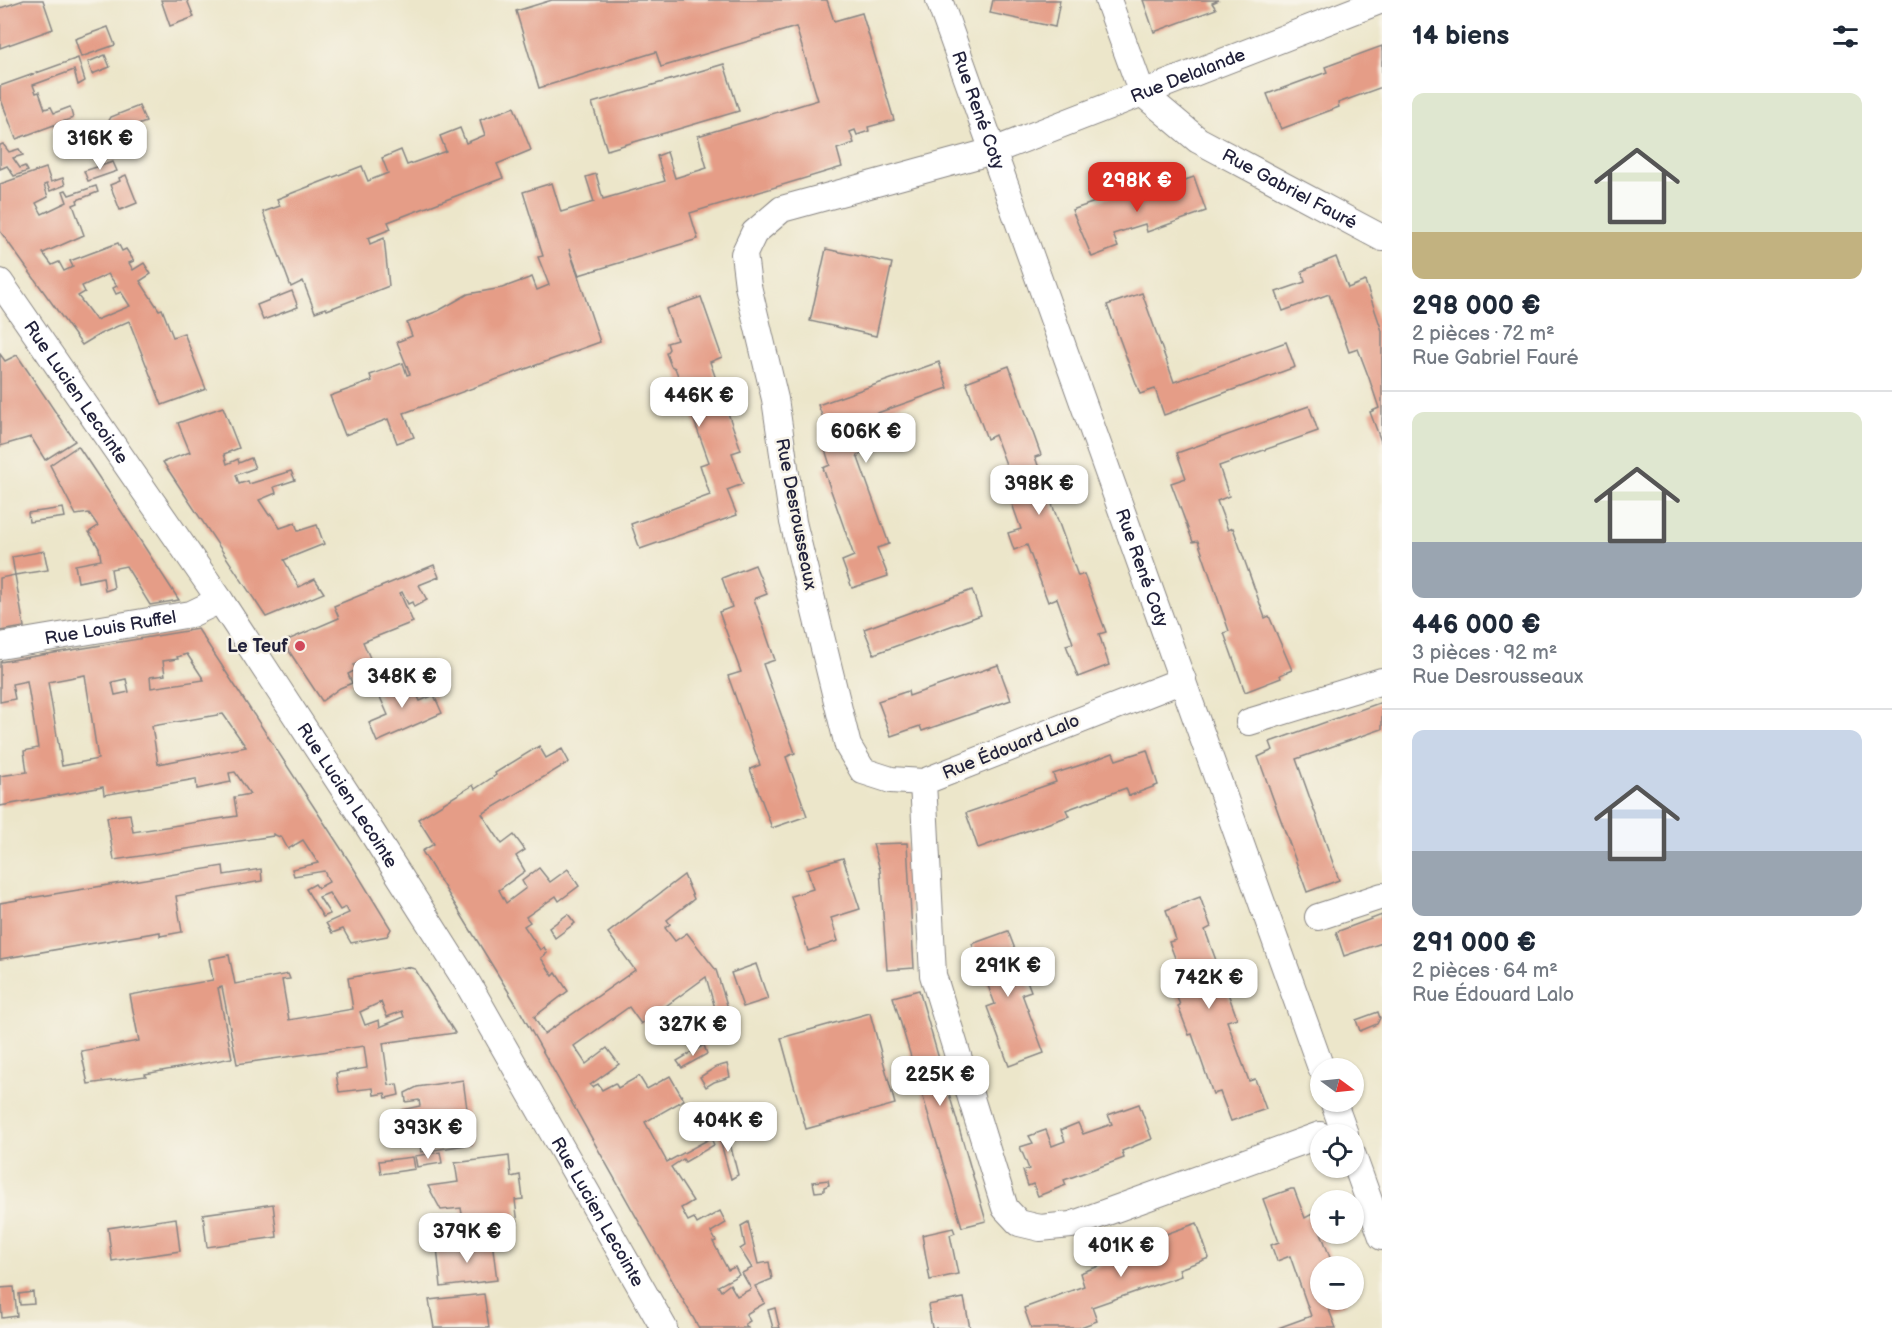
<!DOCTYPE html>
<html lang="fr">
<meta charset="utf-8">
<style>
body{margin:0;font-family:"Balsamiq Sans",sans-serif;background:#f2f2f3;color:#1f2937;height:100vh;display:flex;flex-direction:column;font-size:22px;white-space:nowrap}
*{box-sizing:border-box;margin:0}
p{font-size:20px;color:#747a83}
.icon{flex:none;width:33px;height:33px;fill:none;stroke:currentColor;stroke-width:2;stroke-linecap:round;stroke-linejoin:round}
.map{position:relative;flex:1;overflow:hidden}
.drawer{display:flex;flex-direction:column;background:#fff;width:510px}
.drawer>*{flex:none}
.needle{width:39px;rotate:105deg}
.buttons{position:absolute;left:1310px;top:1058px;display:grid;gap:12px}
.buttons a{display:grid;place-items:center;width:54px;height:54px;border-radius:50%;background:#fff;box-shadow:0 2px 4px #0004;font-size:30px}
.price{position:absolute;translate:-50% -51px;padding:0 14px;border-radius:12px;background:#fff;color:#222;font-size:20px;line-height:39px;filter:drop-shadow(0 2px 3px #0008)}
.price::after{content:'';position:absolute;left:50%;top:36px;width:18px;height:14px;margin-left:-9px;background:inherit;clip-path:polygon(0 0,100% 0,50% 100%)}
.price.selected{background:#d93025;color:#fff}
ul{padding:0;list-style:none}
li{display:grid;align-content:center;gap:12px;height:318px;padding:0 30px}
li+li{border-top:2px solid #e0e1e3}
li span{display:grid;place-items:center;height:186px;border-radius:12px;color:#555}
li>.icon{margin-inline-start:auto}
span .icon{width:108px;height:108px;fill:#fffc;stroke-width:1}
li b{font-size:26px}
h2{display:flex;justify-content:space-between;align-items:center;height:72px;padding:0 30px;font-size:26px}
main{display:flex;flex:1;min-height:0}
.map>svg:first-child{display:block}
.building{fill:#e59d87;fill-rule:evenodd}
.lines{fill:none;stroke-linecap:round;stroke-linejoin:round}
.street-casing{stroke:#878482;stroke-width:28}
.street{stroke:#fff;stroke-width:26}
.poi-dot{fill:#d1495b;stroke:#f7f3e8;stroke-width:2}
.labels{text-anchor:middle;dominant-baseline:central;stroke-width:5;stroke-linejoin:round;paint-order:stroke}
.street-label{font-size:18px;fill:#22223b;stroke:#f7f3e8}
.poi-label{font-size:18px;font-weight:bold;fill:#22223b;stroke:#f7f3e8;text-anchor:end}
</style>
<main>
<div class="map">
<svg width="1382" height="1328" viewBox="0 0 1382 1328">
<rect width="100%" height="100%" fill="#f7f3e8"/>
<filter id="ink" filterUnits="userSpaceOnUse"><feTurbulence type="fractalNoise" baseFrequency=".0167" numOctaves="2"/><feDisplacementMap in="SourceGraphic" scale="12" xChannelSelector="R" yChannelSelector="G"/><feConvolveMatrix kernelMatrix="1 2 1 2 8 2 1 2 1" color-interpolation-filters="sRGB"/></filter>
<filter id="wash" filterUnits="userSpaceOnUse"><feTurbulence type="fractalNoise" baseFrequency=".008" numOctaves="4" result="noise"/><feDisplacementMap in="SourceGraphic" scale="24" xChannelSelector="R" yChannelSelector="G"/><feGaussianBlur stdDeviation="1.35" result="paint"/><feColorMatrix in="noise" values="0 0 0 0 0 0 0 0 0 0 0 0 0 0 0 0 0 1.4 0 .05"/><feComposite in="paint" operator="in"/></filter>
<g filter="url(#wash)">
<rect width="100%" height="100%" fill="#ece6ca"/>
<g id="blocks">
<g class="building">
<polygon points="24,0 43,0 53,29 0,48 0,8"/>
<polygon points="161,0 187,0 194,17 170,26"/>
<polygon points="552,0 827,0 834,21 862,13 894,120 868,127 869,131 857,135 855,130 850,132 854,143 837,149 842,167 690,213 698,239 579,275 569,249 600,342 404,413 414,437 397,443 388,419 345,435 330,396 372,381 370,375 403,363 407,375 410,374 397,342 412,336 407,323 438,311 468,294 502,288 532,277 537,290 549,285 538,257 543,256 523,192 552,183 561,212 594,202 586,177 596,174 603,199 665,181 657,156 667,152 675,178 707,168 698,136 818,100 796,27 661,67 656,52 539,88 516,11"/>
<polygon points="993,0 1060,0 1055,27 990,13"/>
<polygon points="1143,0 1219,0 1212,3 1216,9 1154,32"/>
<polygon points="108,27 115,45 81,57 75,39"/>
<polygon points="1382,46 1382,87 1338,103 1339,107 1281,129 1267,94 1327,72 1325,67"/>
<polygon points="105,55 110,67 92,74 88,62"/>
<polygon points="78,58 85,81 78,85 74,70 33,85 36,93 39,92 45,109 51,107 54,113 70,107 73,118 16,139 0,97 0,86"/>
<polygon points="724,64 739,111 607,150 592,103"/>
<polygon points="139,106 146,122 109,135 106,126 111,117"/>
<polygon points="514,107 531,150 497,164 503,178 388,222 391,229 368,238 370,244 384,238 389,286 327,310 326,308 315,312 303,281 291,287 263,212 280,206 277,199 362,166 368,181 388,173 382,158 401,150 407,165 446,151 440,136 460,128 466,143 485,135 480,120"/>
<polygon points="3,144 9,152 19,149 23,155 13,158 20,168 25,166 28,171 14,176 7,166 0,169 0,145"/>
<polygon points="113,162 117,171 88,181 84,171"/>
<path d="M46,168L51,182L63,178L65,185L50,191L47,184L44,185L48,197L36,203L42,214L67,202L63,191L66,190L69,195L96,186L98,192L77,200L78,203L73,205L84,235L43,253L52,265L59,262L64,271L73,267L70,261L118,243L122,251L126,249L134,261L129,263L133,270L144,263L151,274L140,281L159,310L162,309L173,337L184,333L206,389L162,405L129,321L100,334L82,345L0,231V184ZM108,274L117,286L113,288L116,294L121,292L130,306L96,320L78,296L85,292L82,286Z"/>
<polygon points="126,175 137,203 120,210 110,185 120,181 119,178"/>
<polygon points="1194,177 1206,211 1147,232 1145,224 1113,234 1118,247 1092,257 1072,210 1132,189 1135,197"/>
<polygon points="826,249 892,263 876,336 810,321"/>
<polygon points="1336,257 1348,288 1365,281 1382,331 1382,444 1370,412 1379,408 1369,378 1358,349 1349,352 1329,294 1283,311 1276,292 1305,282 1302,271"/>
<polygon points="292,291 298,307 263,320 257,305"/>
<polygon points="1142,293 1174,382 1286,342 1295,367 1164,415 1155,389 1140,394 1107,305"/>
<polygon points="701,297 722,357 710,362 741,450 732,453 743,484 727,490 737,515 640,549 631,524 710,495 700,465 709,462 677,373 675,368 671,366 666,353 669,349 667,343 677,340 666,309"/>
<polygon points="0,354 5,361 17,355 75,441 45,460 31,437 0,446"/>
<polygon points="939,362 948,388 852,422 863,453 857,455 889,544 877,548 888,576 852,588 842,561 854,556 823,468 830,465 820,434 828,431 818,405"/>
<polygon points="1009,366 1041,455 1035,457 1078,576 1084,574 1106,632 1099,634 1109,665 1078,677 1066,645 1073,643 1057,598 1048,602 1027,545 1014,550 1008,533 1021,529 1000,470 1007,467 995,435 987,439 966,382"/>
<polygon points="1309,406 1318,431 1219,466 1229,496 1217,501 1228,530 1233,528 1265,618 1269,616 1292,670 1280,675 1281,678 1245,692 1224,633 1229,631 1198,541 1193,542 1171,483 1186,478 1177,453"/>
<polygon points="223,407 239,448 224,454 227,464 238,459 239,463 251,458 255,468 236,475 239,484 248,481 249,484 291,471 295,480 274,487 276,493 259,500 269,515 271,514 280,528 295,523 298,531 317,525 324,544 284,560 299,587 315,579 324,593 266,617 163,462 190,452 178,423"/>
<polygon points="78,446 112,497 179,600 150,605 126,566 111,569 114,588 105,591 103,577 78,582 75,565 101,560 99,548 89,532 98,526 89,513 76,515 50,465"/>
<polygon points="63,508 65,517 29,522 28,513"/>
<polygon points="44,551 48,570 15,575 24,627 0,631 0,578 15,575 12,557"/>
<polygon points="434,565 439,577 419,585 427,600 414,607 412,602 408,604 402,592 400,593 413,622 363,642 370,658 354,665 356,670 348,674 352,683 340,688 322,701 283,642 339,618 334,606"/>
<polygon points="755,565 767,594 754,599 775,660 763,664 795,753 786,757 807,816 772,828 750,769 760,765 728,676 741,672 719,612 732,607 722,578"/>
<polygon points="972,590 981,615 874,654 864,629"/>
<path d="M198,629L353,867L391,929L387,936L351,943L343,929L332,933L326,923L349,913L346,907L340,910L329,893L319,897L330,914L323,917L306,889L315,884L318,888L329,882L324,871L294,876L292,869L318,863L303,840L288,849L282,838L273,834V836L114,860L107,817L130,814L133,832L237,816L234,797L250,794L235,772L229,773L231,782L197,789L196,779L104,795L103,787L0,806V776L27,772L24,751L38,748L27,681L12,684L15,699L0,702V662ZM187,654L204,680L151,688L150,677L165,675L163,661L178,659L177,657ZM85,675L98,759L62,766L48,682ZM126,679L129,692L115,695L112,682ZM223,714L246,747L158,764L152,726Z"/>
<polygon points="998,665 1011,700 922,731 920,726 891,736 878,701 908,691 909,696"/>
<polygon points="408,675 420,701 434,695 442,713 377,742 369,723 388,715 376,688"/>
<polygon points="1382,702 1382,729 1296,759 1339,880 1307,892 1258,757 1273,750 1270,742"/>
<polygon points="539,746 546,758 562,749 569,762 482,814 502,844 514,835 525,850 516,856 525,871 499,890 506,903 526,888 522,881 539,868 550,882 568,869 579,886 559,901 556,896 526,917 530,922 524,926 540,950 544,947 547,953 541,958 553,976 556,973 568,991 534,1017 544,1034 635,970 608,933 684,875 694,899 667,920 670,924 665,928 675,941 687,933 716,970 733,1024 714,1030 708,1011 715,1008 706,977 641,1024 629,1007 574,1046 586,1064 607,1048 619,1064 590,1085 592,1087 598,1084 602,1090 615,1083 618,1088 639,1076 647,1089 670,1076 684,1100 645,1122 667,1162 711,1138 714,1145 685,1162 683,1159 671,1167 693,1201 681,1208 688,1221 694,1218 697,1224 720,1211 726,1223 711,1232 716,1241 713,1242 728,1270 735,1267 739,1275 718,1286 721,1291 730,1284 737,1296 751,1289 742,1273 752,1268 740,1249 745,1246 741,1226 748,1222 758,1264 769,1262 772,1279 755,1286 765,1303 746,1314 750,1321 745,1324 748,1328 699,1328 516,1004 422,851 434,844 418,819 473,785 475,789 496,775 495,773"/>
<polygon points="1147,750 1158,785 1129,796 1126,788 1066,810 1069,816 978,848 966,813 1056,782 1053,774 1084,764 1113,753 1116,760"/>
<polygon points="907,843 914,968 887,970 880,870 873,844"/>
<polygon points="843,858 860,909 831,918 838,941 808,951 791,896 813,889 807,869"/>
<polygon points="223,866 224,875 261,869 262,881 176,896 182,932 160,936 160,932 0,959 0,903"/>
<polygon points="1200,897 1211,927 1205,930 1237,1018 1227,1021 1249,1081 1255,1079 1266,1109 1231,1121 1220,1092 1213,1094 1192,1034 1189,1035 1178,1006 1180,1005 1168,975 1180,971 1169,942 1176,940 1166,910"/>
<polygon points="568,914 575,923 555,938 549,928"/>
<polygon points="1382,915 1382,943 1344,956 1336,932"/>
<polygon points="1008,931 1031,991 1022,994 1044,1053 1009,1066 987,1007 995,1004 972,944"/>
<path d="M229,955L235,984L288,974L290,979L282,980L289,1020L353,1009L348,978L407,967L415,969L455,1033L383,1043L389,1085L397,1084L399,1095L386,1098L385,1093L374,1095L373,1088L339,1092L336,1073L367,1068L364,1046L237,1064L222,987L218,988L232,1058L145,1074L146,1076L88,1084L81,1051L139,1041L130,995L213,980L209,959ZM381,1002L387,1017L402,1011L404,1017L380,1027L379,1020L365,1025L360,1012Z"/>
<polygon points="756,964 768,999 743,1007 731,973"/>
<polygon points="919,990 986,1221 962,1227 893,997"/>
<polygon points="1378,1012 1380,1018 1377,1024 1360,1031 1356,1020"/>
<polygon points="870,1013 895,1104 806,1129 781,1038"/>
<polygon points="704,1045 707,1054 682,1068 677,1061"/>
<polygon points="727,1064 730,1077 714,1082 706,1087 700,1077 716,1067"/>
<polygon points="463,1080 472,1144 421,1152 419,1136 407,1139 406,1128 403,1128 401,1110 420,1106 419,1100 406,1102 405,1093 417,1087"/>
<polygon points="1139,1104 1152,1139 1122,1151 1124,1158 1064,1180 1066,1185 1038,1196 1033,1184 1028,1186 1023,1171 1029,1169 1020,1147 1033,1143 1029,1136 1046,1130 1052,1146 1065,1141 1061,1130 1078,1123 1083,1134 1112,1124 1108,1115"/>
<polygon points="726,1128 738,1175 731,1179 718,1133"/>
<polygon points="440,1152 442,1163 417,1167 415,1156"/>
<polygon points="509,1156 511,1177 520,1175 523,1199 515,1200 518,1224 465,1231 461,1208 441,1210 428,1186 458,1182 455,1163"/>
<polygon points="413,1157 415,1169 381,1174 379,1161"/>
<polygon points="828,1180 829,1185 824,1187 824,1191 815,1192 813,1182"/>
<polygon points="1291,1189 1294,1189 1305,1218 1314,1213 1333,1266 1320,1266 1320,1299 1345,1299 1346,1304 1329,1310 1336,1328 1278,1328 1311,1316 1290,1256 1277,1261 1271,1245 1279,1242 1263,1199"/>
<polygon points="273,1204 277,1237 207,1247 203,1214"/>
<polygon points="176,1218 180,1251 112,1261 108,1228"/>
<polygon points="1197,1223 1209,1258 1179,1269 1181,1276 1092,1307 1097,1321 1078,1328 1031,1328 1024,1308 1084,1286 1080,1273 1110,1262 1107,1255"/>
<polygon points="953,1228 955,1233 950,1235 958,1274 930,1280 922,1235"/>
<polygon points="492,1241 497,1280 441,1287 437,1247"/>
<polygon points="14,1287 17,1316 2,1318 0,1288"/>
<polygon points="33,1292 34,1304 20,1305 19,1294"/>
<polygon points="484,1294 489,1328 434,1328 429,1300"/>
<polygon points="964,1298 970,1328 932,1328 928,1305"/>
<polygon points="775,1308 778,1321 780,1328 773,1328 768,1310"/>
</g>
</g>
</g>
<g filter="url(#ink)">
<use href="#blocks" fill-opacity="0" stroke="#878482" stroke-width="1.5"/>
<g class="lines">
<defs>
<g id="street">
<path id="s1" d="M939,0L1321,1068"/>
<path id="s2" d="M1108,0L1142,93L1198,140L1382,238"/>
<path id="s3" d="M0,282L220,600L366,823L468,984L664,1328"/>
<path id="s4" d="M0,646L191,614L220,600"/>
<polyline points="1183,680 923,782 933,975 1005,1208 1019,1223 1040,1228 1071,1225 1320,1135"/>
<polyline points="1249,722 1382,681"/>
<path id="s5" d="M923,782L891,780L863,771L848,746L793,522L775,399L748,286L744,254L754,233L782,209L993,151L1382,0"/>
<polyline points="1318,917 1382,896"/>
<polyline points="1333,1101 1345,1134"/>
<polyline points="1353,1156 1382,1237"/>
</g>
</defs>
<use href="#street" class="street-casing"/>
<use href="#street" class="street"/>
</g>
</g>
<circle class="poi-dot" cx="300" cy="646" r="6"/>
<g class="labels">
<g class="street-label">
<text stroke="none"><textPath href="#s5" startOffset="1082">Rue Delalande</textPath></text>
<text stroke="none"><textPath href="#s1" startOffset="117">Rue René Coty</textPath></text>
<text stroke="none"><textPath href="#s2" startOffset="276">Rue Gabriel Fauré</textPath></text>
<text stroke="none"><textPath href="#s3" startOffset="134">Rue Lucien Lecointe</textPath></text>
<text transform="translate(796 514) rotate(79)">Rue Desrousseaux</text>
<text stroke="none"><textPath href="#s1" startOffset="603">Rue René Coty</textPath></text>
<text stroke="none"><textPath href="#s4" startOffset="112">Rue Louis Ruffel</textPath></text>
<text transform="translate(1011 747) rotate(-22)">Rue Édouard Lalo</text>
<text stroke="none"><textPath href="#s3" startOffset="620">Rue Lucien Lecointe</textPath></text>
<text stroke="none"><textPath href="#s3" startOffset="1106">Rue Lucien Lecointe</textPath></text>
</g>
<g class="poi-label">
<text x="288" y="646">Le Teuf</text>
</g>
</g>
</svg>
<div class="buttons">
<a><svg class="needle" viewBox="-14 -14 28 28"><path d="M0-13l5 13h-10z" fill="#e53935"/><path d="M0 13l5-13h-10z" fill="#747a83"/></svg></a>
<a><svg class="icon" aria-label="locate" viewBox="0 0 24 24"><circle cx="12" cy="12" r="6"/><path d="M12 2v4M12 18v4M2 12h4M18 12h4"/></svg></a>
<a>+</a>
<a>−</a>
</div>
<b class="price" style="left:100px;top:171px">316K €</b>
<b class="price selected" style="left:1137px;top:213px">298K €</b>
<b class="price" style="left:699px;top:428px">446K €</b>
<b class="price" style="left:866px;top:464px">606K €</b>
<b class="price" style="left:1039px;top:516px">398K €</b>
<b class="price" style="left:402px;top:709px">348K €</b>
<b class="price" style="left:1008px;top:998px">291K €</b>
<b class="price" style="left:1209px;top:1010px">742K €</b>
<b class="price" style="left:693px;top:1057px">327K €</b>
<b class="price" style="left:940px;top:1107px">225K €</b>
<b class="price" style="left:728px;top:1153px">404K €</b>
<b class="price" style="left:428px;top:1160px">393K €</b>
<b class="price" style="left:467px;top:1264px">379K €</b>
<b class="price" style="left:1121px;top:1278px">401K €</b>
</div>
<section class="drawer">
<h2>14 biens<svg class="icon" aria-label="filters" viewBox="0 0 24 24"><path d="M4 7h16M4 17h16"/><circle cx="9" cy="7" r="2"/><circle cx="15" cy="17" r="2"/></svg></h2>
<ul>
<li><span style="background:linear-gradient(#dfe7d0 75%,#c2b280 0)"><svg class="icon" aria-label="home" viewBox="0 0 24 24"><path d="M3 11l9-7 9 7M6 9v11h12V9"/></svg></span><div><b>298 000 €</b><p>2 pièces · 72 m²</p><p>Rue Gabriel Fauré</p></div></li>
<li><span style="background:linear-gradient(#dfe7d0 70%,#9aa5b1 0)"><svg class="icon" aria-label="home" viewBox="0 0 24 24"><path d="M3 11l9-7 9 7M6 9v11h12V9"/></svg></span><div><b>446 000 €</b><p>3 pièces · 92 m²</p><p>Rue Desrousseaux</p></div></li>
<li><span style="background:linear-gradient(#c9d6e8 65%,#9aa5b1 0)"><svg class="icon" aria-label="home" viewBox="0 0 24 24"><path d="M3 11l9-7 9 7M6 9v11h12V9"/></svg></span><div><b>291 000 €</b><p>2 pièces · 64 m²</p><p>Rue Édouard Lalo</p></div></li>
</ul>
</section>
</main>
